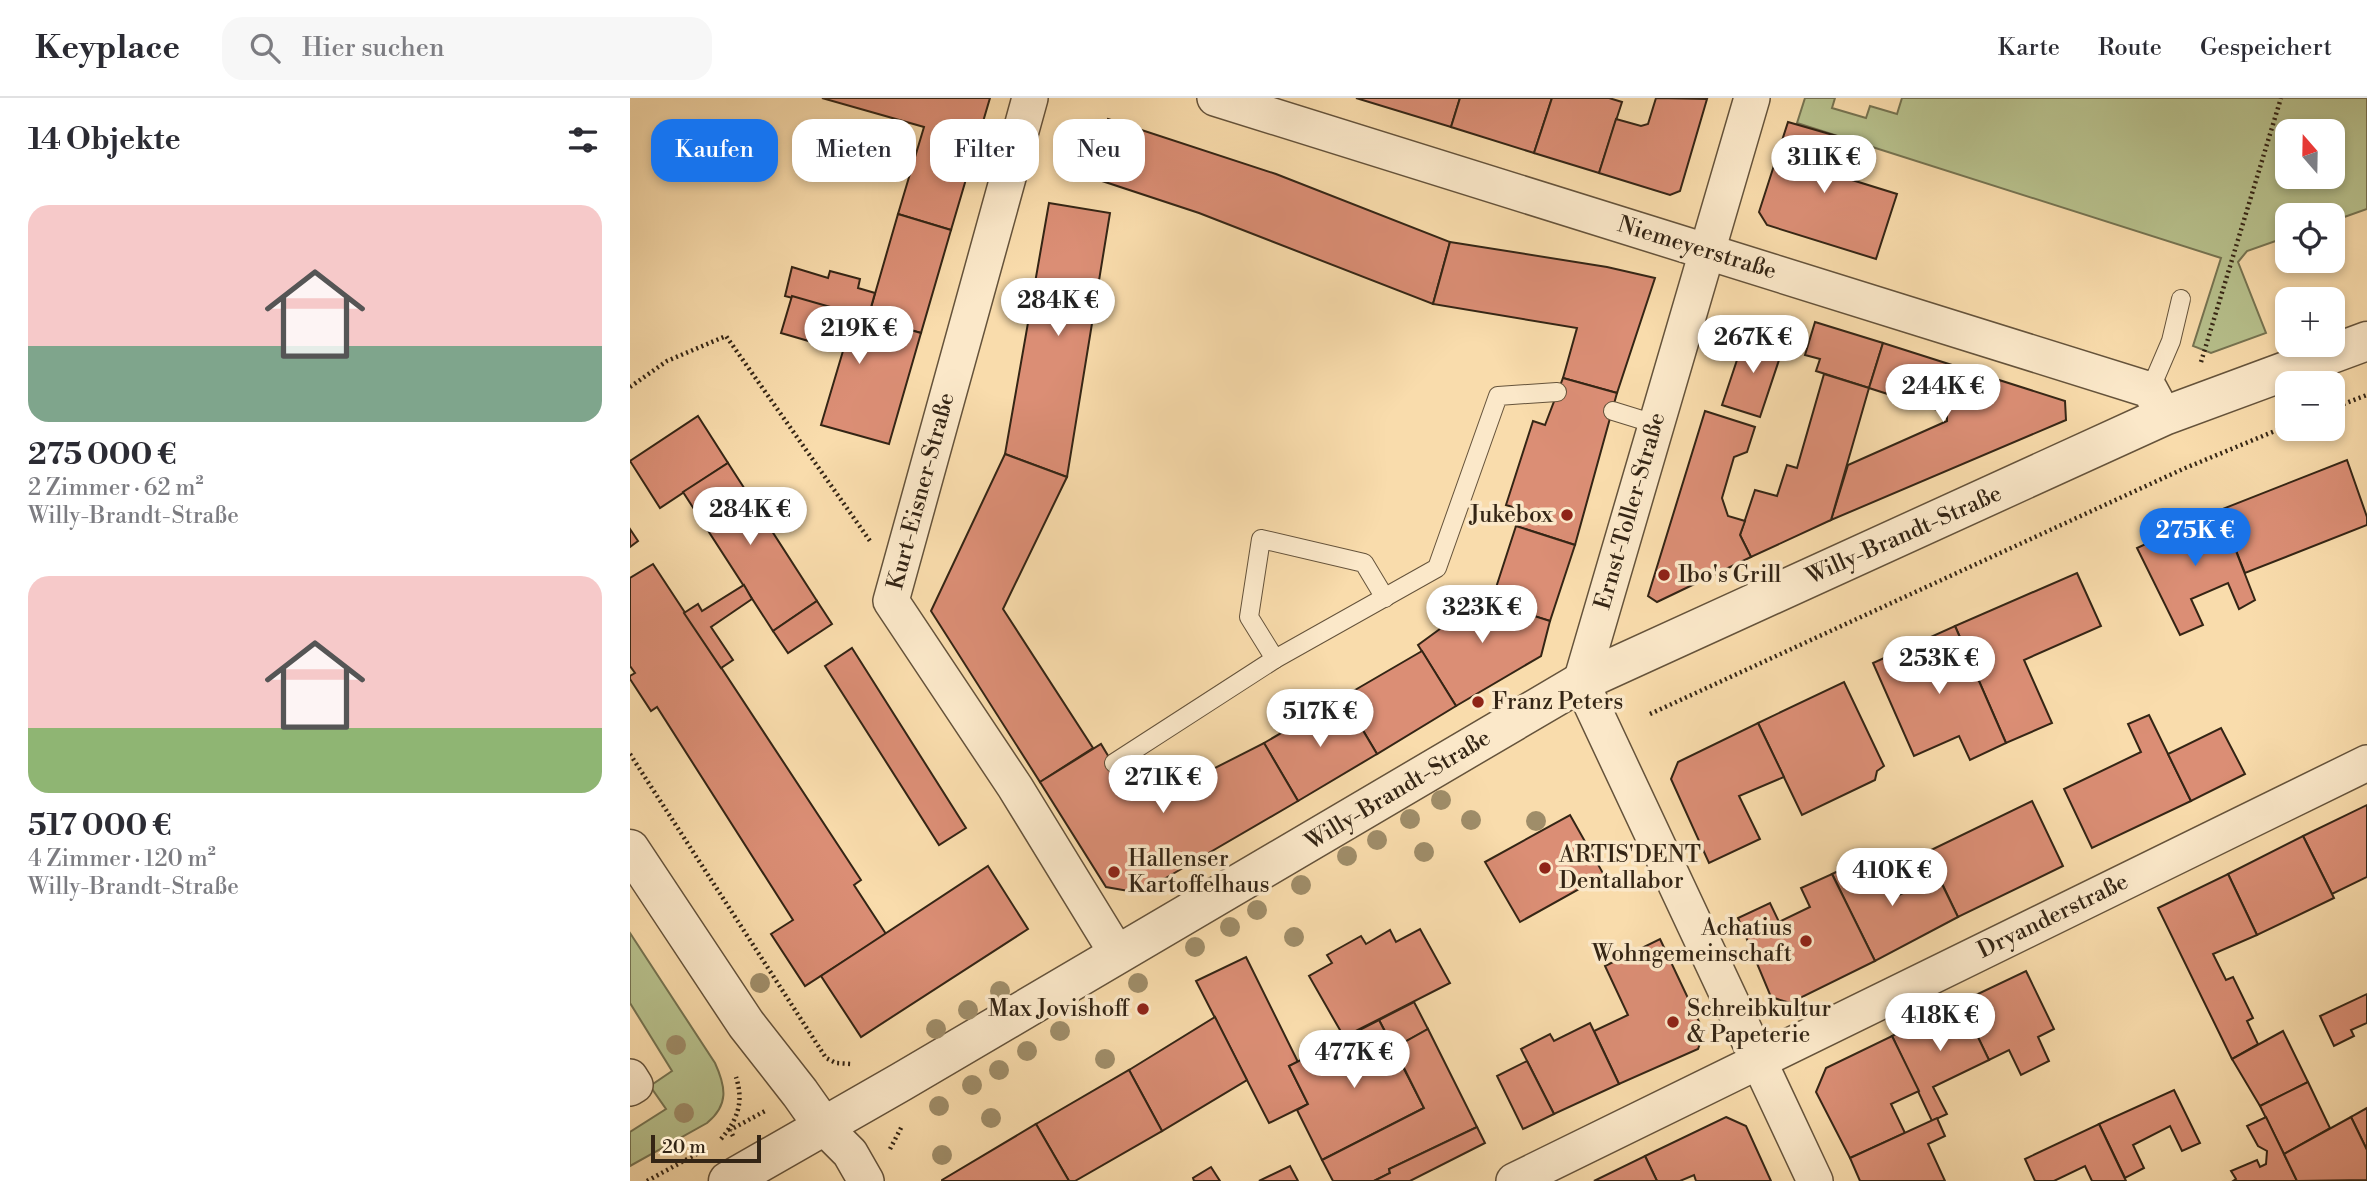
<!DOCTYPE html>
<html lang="de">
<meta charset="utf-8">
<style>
body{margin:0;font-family:"Libre Bodoni",serif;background:#f7f7f7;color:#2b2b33;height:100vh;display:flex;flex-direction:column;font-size:26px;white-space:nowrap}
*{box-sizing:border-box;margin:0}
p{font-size:23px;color:#7c7c81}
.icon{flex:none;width:38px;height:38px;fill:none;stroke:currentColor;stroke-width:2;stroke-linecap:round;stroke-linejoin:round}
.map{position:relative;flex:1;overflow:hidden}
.drawer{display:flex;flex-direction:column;background:#fff;width:630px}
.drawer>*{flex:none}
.guide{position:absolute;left:21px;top:21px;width:665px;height:63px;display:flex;gap:14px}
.needle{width:46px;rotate:340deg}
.tools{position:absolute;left:1645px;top:21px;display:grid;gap:14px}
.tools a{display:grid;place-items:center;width:70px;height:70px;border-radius:14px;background:#fff;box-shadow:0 4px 10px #0003;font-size:35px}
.scale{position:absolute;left:21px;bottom:18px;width:110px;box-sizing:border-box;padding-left:7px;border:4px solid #342515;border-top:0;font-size:19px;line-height:24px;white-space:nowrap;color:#342515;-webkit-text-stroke:5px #fbe8c9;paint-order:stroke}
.price{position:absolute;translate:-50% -60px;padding:0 16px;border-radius:24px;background:#fff;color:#222;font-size:23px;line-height:46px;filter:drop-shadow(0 2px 4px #0008)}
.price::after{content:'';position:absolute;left:50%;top:42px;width:21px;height:16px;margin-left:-10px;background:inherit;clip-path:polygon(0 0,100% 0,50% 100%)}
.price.selected{background:#1a73e8;color:#fff}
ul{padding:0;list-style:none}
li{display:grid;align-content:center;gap:14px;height:371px;padding:0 28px}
li span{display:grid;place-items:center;height:217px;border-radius:21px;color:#555}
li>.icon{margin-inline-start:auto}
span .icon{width:126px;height:126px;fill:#fffc;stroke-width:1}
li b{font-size:30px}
h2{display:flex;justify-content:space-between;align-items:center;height:84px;padding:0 28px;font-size:30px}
.tag{padding:0 24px;border-radius:21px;background:#fff;box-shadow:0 4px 10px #0003;font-size:24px;line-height:63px}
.tag.selected{background:#1a73e8;color:#fff}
header{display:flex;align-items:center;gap:42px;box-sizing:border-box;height:98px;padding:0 35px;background:#fff;border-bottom:2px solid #e1e1e2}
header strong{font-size:33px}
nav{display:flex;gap:38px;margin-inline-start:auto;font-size:24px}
.search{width:490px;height:63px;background:#f7f7f7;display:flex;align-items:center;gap:18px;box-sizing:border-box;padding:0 24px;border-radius:21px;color:#7c7c81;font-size:26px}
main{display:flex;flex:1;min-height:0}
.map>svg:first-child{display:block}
.green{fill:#b8c28e;stroke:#767452;stroke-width:2;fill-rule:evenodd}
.building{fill:#db8e75;stroke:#342515;stroke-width:2}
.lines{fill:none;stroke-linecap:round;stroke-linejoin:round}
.service-casing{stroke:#65533b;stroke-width:20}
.minor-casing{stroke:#65533b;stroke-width:38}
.tertiary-casing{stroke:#65533b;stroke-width:41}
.path{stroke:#342515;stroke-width:4.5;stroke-dasharray:2 3.5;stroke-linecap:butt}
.service{stroke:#fbe8c9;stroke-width:18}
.minor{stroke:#fbe8c9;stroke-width:35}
.tertiary{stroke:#fbe8c9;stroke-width:38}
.tree{fill:#9f8d69}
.poi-dot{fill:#8f2418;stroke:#fbe8c9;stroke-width:2.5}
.labels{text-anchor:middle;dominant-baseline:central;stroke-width:7;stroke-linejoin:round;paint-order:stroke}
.street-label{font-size:23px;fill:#342515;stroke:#fbe8c9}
.poi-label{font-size:23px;fill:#342515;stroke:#fbe8c9;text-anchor:start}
</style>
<header>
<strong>Keyplace</strong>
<div class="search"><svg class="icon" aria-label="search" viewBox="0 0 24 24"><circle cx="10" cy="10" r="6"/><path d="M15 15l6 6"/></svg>Hier suchen</div>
<nav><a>Karte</a><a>Route</a><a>Gespeichert</a></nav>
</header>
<main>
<section class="drawer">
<h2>14 Objekte<svg class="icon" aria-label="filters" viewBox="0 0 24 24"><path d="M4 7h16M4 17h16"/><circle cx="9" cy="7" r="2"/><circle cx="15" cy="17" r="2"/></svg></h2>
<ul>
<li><span style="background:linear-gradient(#f6c9c9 65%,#7fa58c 0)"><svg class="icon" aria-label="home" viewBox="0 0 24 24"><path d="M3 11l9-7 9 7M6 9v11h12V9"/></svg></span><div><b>275 000 €</b><p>2 Zimmer · 62 m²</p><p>Willy-Brandt-Straße</p></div></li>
<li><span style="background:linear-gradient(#f6c9c9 70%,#8fb573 0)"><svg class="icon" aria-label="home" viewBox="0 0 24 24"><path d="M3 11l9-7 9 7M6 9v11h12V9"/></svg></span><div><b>517 000 €</b><p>4 Zimmer · 120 m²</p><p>Willy-Brandt-Straße</p></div></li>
</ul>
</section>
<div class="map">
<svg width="1737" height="1083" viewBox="0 0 1737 1083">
<rect width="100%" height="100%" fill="#f9dcac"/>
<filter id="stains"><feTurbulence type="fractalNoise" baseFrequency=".00286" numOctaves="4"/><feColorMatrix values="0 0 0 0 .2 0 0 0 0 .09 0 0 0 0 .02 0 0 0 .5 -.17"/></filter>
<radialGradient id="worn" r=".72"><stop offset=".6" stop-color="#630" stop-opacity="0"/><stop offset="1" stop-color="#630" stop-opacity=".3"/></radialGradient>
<g class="green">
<path d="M1175,0H1205L1202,10L1236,20L1240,8L1267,16L1272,0H1737V111L1703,123V117H1657V139L1617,153L1608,164L1636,235L1581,255L1563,248L1591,160L1167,25ZM1657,33H1703V79H1657Z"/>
<path d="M0,835L85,965C96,989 99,1007 77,1025L0,1068V1034L36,1011L20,988L42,973L0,905Z"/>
</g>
<g class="building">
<polygon points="192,0 360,0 321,132 268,116 294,29"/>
<polygon points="726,0 830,0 821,29"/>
<polygon points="830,0 922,0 904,55 821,29"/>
<polygon points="922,0 979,0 992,4 969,75 904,55"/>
<polygon points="1026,0 1077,1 1050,93 1040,97 969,75 986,21 1011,28 1018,26"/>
<polygon points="478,21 646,76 820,144 803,206 569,115 460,79"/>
<polygon points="1158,24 1217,41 1206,77 1267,96 1246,161 1137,127 1129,114"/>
<polygon points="419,105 480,115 437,379 375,356"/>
<polygon points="268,116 321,132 291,235 238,220"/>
<polygon points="820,144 977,169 1025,180 987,295 933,280 947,230 803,206"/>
<polygon points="162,169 198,180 200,173 230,181 228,190 245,195 238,220 155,198"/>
<polygon points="162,198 291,235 259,346 191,327 213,253 151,235"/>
<polygon points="1185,224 1253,245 1239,290 1186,273 1190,261 1175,257"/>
<polygon points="1116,235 1154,247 1130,319 1092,307"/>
<polygon points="1253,245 1435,303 1436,322 1201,422 1218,367 1317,323 1317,315 1239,290"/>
<polygon points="1194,276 1239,290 1201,422 1121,459 1110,437 1125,392 1147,398 1157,367 1167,370"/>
<polygon points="933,280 987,295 945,447 886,428 892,412 876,407 903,323 915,327"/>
<polygon points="1075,313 1125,329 1117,354 1104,359 1092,400 1098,418 1115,423 1110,437 1121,459 1027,504 1018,498"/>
<polygon points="68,318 98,365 30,410 0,363"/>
<polygon points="375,356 437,379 373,511 463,650 410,684 301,513"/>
<polygon points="1717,362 1737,419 1737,427 1615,475 1590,412"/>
<polygon points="98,365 187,503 143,533 53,394"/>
<polygon points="1590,412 1625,502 1609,511 1598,485 1561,501 1573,527 1550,537 1507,450"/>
<polygon points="886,428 945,447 920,523 861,505"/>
<polygon points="0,431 8,443 0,449"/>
<polygon points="23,466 231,782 224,787 256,836 175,888 141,836 163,822 27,609 21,613 0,581 0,578 5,575 0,568 0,480"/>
<polygon points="1447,475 1471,528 1394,562 1422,625 1376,645 1325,528"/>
<polygon points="114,487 122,501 81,529 103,562 91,570 54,515 68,506 72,513"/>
<polygon points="822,492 920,523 911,558 826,608 788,547 814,528"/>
<polygon points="187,503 202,526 158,555 143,533"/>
<polygon points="1325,528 1376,645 1340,662 1329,638 1284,658 1243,565"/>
<polygon points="222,550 336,730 309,747 195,568"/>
<polygon points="792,553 826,608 747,656 713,599"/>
<polygon points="1214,584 1254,668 1247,673 1245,682 1172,717 1128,625"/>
<polygon points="713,599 747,656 668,703 634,645"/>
<polygon points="1519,617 1561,703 1462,750 1434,691 1511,654 1498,626"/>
<polygon points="1128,625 1154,679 1109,698 1130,741 1079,765 1041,681 1048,664"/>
<polygon points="1591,630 1615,676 1561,703 1538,656"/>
<polygon points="634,645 668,703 510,795 476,789 410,684 471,646 498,691 530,698"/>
<polygon points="1402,703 1433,768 1328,819 1297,754"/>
<polygon points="1737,707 1737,779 1702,796 1673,738"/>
<polygon points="940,717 974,777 890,824 855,764"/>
<polygon points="1673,738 1704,800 1627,837 1598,776"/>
<polygon points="1241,757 1263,800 1308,778 1328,819 1245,863 1202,776"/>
<polygon points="358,768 398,831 231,939 191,878"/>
<polygon points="1202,776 1245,863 1160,905 1141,899 1108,820 1140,805 1149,824 1180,809 1171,790"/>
<polygon points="1598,776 1627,837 1583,856 1596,882 1603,879 1623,920 1617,923 1628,946 1602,961 1528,810"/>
<polygon points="790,831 820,885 714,939 679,878 702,865 697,857 731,838 736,846 760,832 766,844"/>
<polygon points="1030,841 1074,934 1068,951 989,986 964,933 998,917 975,868"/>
<polygon points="616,859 668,964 659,968 678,1006 639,1025 566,883"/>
<polygon points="1396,873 1424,931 1408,939 1419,963 1391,977 1379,952 1359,962 1331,904"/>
<polygon points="1737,896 1737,925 1721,932 1724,938 1704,948 1690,918"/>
<polygon points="784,904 798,931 764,950 749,922"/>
<polygon points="1331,904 1359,962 1303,989 1317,1016 1302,1023 1262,938"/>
<polygon points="585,919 617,982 532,1033 499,972"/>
<polygon points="749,922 794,1010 692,1062 667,1012 678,1006 659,968"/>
<polygon points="960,925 989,986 924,1016 891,951 920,936 924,943"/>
<polygon points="798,931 847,1029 759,1071 760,1075 744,1083 703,1083 692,1062 794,1010 764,950"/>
<polygon points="1653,933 1678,984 1630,1008 1602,961"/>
<polygon points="1262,938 1289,993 1261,1006 1275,1035 1220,1060 1186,994 1196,970"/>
<polygon points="897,963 924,1016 893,1031 867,978"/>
<polygon points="499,972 532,1033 445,1083 439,1083 406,1026"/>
<polygon points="1678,984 1700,1030 1654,1056 1630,1008"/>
<polygon points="1544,992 1570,1045 1552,1053 1540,1028 1503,1047 1514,1070 1495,1080 1469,1026"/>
<polygon points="1737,1010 1737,1052 1721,1019"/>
<polygon points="1096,1019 1116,1028 1141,1083 1066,1083 1064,1077 1050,1083 1027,1083 1015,1058"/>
<polygon points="1636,1019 1667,1083 1603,1083 1606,1081 1601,1073 1627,1062 1630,1069 1636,1066 1637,1053 1628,1048 1617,1028"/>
<polygon points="1721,1019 1737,1052 1737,1082 1667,1083 1654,1056"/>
<polygon points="1307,1020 1315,1038 1298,1046 1315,1083 1230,1083 1220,1060"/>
<polygon points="406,1026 439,1083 312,1083 312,1082"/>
<polygon points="1469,1026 1496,1083 1462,1083 1455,1068 1424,1083 1405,1083 1395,1061"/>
<polygon points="847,1029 855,1045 780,1083 744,1083 760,1075 759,1071"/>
<polygon points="1015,1058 1027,1083 964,1083"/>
<polygon points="660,1068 668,1083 629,1083"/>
<polygon points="581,1069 590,1083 564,1083 563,1080"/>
</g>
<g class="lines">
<defs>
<g id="service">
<polyline points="1520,292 1541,243 1551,201"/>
<polyline points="983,313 1025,326"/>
<polyline points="645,561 619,519 631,441 734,465 755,500"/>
<polyline points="484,665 645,561 807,470 868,298 927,294"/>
</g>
<g id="minor">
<polyline points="400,0 261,503 385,689 488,857"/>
<polyline points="585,0 1520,292 1534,318"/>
<polyline points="1122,0 951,584 1185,1083"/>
<polyline points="0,979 5,987 0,990"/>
<polyline points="194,1029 220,1055 236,1083"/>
<polyline points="884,1083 1737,665"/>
</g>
<g id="tertiary">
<polyline points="0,751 116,926 170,995 194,1029"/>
<polyline points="98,1083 271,984 951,584 1534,318 1737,243"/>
</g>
</defs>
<use href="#service" class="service-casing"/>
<use href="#minor" class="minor-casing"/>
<use href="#tertiary" class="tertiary-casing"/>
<g class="path">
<polyline points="1571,264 1651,0"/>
<polyline points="0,289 37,263 96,238 240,443"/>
<polyline points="1703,310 1737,297"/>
<polyline points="1020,616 1553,371 1657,328"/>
<polyline points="0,656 196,960 206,965 222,966"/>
<polyline points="103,1038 100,1032 135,1013"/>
<path d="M91,1041C108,1021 114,1004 106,979"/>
<polyline points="260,1051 272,1028"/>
<polyline points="17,1083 72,1053"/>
</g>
<use href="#service" class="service"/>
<use href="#minor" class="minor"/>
<use href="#tertiary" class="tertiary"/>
</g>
<g class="tree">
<circle cx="811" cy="702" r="10"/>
<circle cx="780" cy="721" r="10"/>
<circle cx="841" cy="722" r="10"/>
<circle cx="906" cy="723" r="10"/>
<circle cx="747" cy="742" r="10"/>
<circle cx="794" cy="754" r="10"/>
<circle cx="717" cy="758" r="10"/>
<circle cx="671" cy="787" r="10"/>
<circle cx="627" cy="812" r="10"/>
<circle cx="600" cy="829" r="10"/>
<circle cx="664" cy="839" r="10"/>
<circle cx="565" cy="849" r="10"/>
<circle cx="130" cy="885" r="10"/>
<circle cx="508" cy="885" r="10"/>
<circle cx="370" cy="893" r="10"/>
<circle cx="338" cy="912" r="10"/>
<circle cx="306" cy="931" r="10"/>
<circle cx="430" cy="933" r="10"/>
<circle cx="46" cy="947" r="10"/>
<circle cx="397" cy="953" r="10"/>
<circle cx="475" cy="961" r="10"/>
<circle cx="369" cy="972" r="10"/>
<circle cx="342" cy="987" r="10"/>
<circle cx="309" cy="1008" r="10"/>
<circle cx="54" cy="1015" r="10"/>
<circle cx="361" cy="1020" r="10"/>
<circle cx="312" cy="1057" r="10"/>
</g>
<g class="poi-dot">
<circle cx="937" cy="417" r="7"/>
<circle cx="1034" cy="477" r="7"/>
<circle cx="848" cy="604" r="7"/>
<circle cx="915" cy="770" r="7"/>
<circle cx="484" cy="774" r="7"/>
<circle cx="1176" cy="843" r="7"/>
<circle cx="513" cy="911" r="7"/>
<circle cx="1043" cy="924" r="7"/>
</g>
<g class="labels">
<g class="street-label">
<text transform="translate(1067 150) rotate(17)">Niemeyerstraße</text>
<text transform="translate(291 393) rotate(-75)">Kurt-Eisner-Straße</text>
<text transform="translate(1000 413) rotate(-74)">Ernst-Toller-Straße</text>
<text transform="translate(1274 437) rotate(-24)">Willy-Brandt-Straße</text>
<text transform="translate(768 692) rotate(-31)">Willy-Brandt-Straße</text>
<text transform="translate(1423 818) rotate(-26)">Dryanderstraße</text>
</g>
<g class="poi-label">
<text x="923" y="417" text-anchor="end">Jukebox</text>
<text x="1048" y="477">Ibo's Grill</text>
<text x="862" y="604">Franz Peters</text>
<text x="929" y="757">ARTIS'DENT<tspan x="929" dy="26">Dentallabor</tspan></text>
<text x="498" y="761">Hallenser<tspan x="498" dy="26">Kartoffelhaus</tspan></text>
<text x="1162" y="830" text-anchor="end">Achatius<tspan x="1162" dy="26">Wohngemeinschaft</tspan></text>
<text x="499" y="911" text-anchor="end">Max Jovishoff</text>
<text x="1057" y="911">Schreibkultur<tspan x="1057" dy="26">&amp; Papeterie</tspan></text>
</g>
</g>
<rect width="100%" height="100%" filter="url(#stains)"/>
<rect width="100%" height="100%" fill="url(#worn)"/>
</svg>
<div class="tools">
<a><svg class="needle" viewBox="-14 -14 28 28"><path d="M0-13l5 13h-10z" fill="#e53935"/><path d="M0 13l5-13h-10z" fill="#7c7c81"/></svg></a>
<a><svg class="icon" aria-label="locate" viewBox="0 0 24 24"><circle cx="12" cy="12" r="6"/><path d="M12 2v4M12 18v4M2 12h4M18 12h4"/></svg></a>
<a>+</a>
<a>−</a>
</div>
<div class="scale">20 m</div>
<b class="price" style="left:1194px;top:97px">311K €</b>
<b class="price" style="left:428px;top:240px">284K €</b>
<b class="price" style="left:229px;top:268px">219K €</b>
<b class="price" style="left:1123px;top:277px">267K €</b>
<b class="price" style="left:1313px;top:326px">244K €</b>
<b class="price" style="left:120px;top:449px">284K €</b>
<b class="price selected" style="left:1565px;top:470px">275K €</b>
<b class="price" style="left:852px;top:547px">323K €</b>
<b class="price" style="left:1309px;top:598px">253K €</b>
<b class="price" style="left:690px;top:651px">517K €</b>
<b class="price" style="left:533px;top:717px">271K €</b>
<b class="price" style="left:1262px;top:810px">410K €</b>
<b class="price" style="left:1310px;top:955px">418K €</b>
<b class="price" style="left:724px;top:992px">477K €</b>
<div class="guide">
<a class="tag selected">Kaufen</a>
<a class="tag">Mieten</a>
<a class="tag">Filter</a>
<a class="tag">Neu</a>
</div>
</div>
</main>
